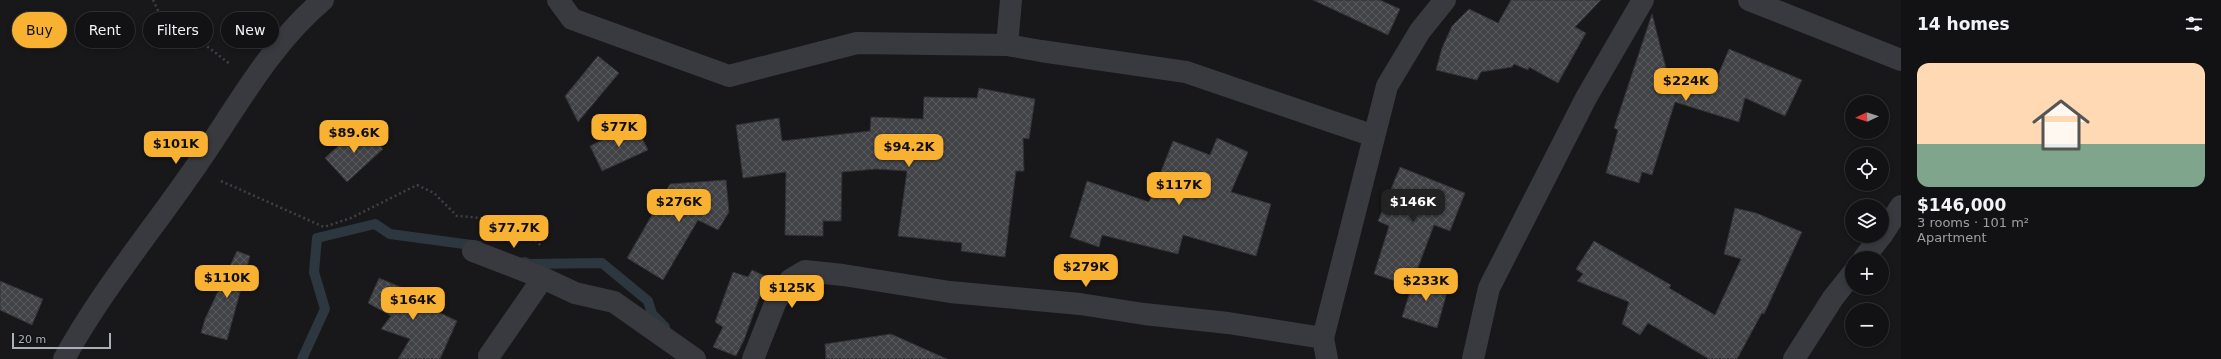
<!DOCTYPE html>
<meta charset="utf-8">
<style>
body{margin:0;font-family:"DejaVu Sans",sans-serif;background:#1b1b1d;color:#f1f3f6;height:100vh;display:flex;flex-direction:column;font-size:15px;white-space:nowrap}
*{box-sizing:border-box;margin:0}
p{font-size:13px;color:#9c9ea0}
.icon{flex:none;width:22px;height:22px;fill:none;stroke:currentColor;stroke-width:2;stroke-linecap:round;stroke-linejoin:round}
.map{position:relative;flex:1;overflow:hidden}
.panel{display:flex;flex-direction:column;background:#121214;width:320px}
.panel>*{flex:none}
.banner{position:absolute;left:12px;top:12px;width:380px;height:36px;display:flex;gap:8px}
.needle{width:26px;rotate:266deg}
.buttons{position:absolute;left:1845px;top:95px;display:grid;gap:8px}
.buttons a{display:grid;place-items:center;width:44px;height:44px;border-radius:50%;background:#121214;box-shadow:0 2px 6px #0003,0 0 0 1px #313234;font-size:20px}
.scale{position:absolute;left:12px;bottom:10px;width:99px;box-sizing:border-box;padding-left:4px;border:2px solid #aaafba;border-top:0;font-size:11px;line-height:14px;white-space:nowrap;color:#aaafba;-webkit-text-stroke:3px #131315;paint-order:stroke}
.price{position:absolute;translate:-50% -34px;padding:0 9px;border-radius:8px;background:#f9b131;color:#111;font-size:13px;line-height:26px;filter:drop-shadow(0 1px 2px #0008)}
.price::after{content:'';position:absolute;left:50%;top:24px;width:12px;height:9px;margin-left:-6px;background:inherit;clip-path:polygon(0 0,100% 0,50% 100%)}
.price.on{background:#222;color:#fff}
ul{padding:0;list-style:none}
li{display:grid;align-content:center;gap:8px;height:212px;padding:0 16px}
li+li{border-top:1px solid #313234}
li span{display:grid;place-items:center;height:124px;border-radius:12px;color:#555}
li>.icon{margin-inline-start:auto}
span .icon{width:72px;height:72px;fill:#fffc;stroke-width:1}
li b{font-size:17px}
h2{display:flex;justify-content:space-between;align-items:center;height:48px;padding:0 16px;font-size:17px}
.pill{padding:0 14px;border-radius:18px;background:#121214;box-shadow:0 2px 6px #0003,0 0 0 1px #313234;font-size:14px;line-height:36px}
.pill.on{background:#f9b131;color:#111}
main{display:flex;flex:1;min-height:0}
.map>svg:first-child{display:block}
.lines{fill:none;stroke-linecap:round;stroke-linejoin:round}
.stream{stroke:#2d373f;stroke-width:10}
.building{fill:url(#building-cross-hatch);stroke:#323236}
.path{stroke:#3f4146;stroke-width:2.5;stroke-dasharray:2 3;stroke-linecap:butt}
.minor{stroke:#393a3f;stroke-width:22}
</style>
<main>
<div class="map">
<svg width="1901" height="359" viewBox="0 0 1901 359">
<defs>
<pattern id="building-cross-hatch" width="8" height="8" patternUnits="userSpaceOnUse"><rect width="8" height="8" fill="#424347"/><path d="M0 0l8 8M0 8l8-8" fill="none" stroke="#5b5c5f"/></pattern>
</defs>
<rect width="100%" height="100%" fill="#18181a"/>
<g class="lines">
<g class="stream">
<polyline points="524,262 529,264 602,263 648,301 652,314 665,327"/>
<polyline points="302,359 325,309 314,272 317,238 375,224 390,234 479,246"/>
</g>
</g>
<g class="building">
<polygon points="1313,0 1380,0 1400,9 1388,35"/>
<polygon points="1511,0 1601,0 1575,27 1586,33 1558,83 1529,67 1528,70 1514,64 1512,67 1481,72 1477,80 1436,70 1442,48 1452,26 1469,9 1498,23"/>
<polygon points="1652,14 1667,72 1713,87 1729,49 1802,80 1785,116 1745,98 1739,122 1675,102 1652,175 1642,172 1639,183 1606,173 1618,130 1614,128"/>
<polygon points="598,56 619,73 578,122 565,96"/>
<polygon points="979,88 1035,99 1029,139 1023,138 1024,171 1016,171 1005,257 961,251 962,243 898,236 907,171 876,169 842,172 841,221 823,221 823,236 785,235 786,172 743,178 736,125 779,118 782,141 870,131 871,117 923,119 924,97 977,98"/>
<polygon points="635,124 648,150 602,171 590,146"/>
<polygon points="361,125 383,149 347,182 325,158"/>
<polygon points="1217,138 1248,152 1231,192 1271,204 1256,256 1183,235 1178,254 1102,235 1099,247 1070,237 1087,181 1149,202 1173,141 1210,155"/>
<polygon points="1400,167 1465,193 1450,231 1434,225 1411,286 1374,274 1389,226 1378,221"/>
<polygon points="726,180 729,212 718,230 698,220 663,280 627,258 670,184"/>
<polygon points="1735,208 1756,213 1802,232 1764,314 1762,313 1737,359 1709,359 1648,323 1640,335 1622,324 1629,302 1577,281 1583,274 1576,269 1594,241 1671,285 1669,288 1715,315 1741,259 1724,254"/>
<polygon points="237,251 250,256 227,340 201,333 205,319"/>
<polygon points="752,270 767,277 744,340 736,356 713,347 723,327 715,322 733,272 748,277"/>
<polygon points="1415,276 1449,285 1437,328 1402,317"/>
<polygon points="379,278 434,301 430,308 457,321 440,359 398,359 410,339 381,329 391,316 368,303"/>
<polygon points="0,281 43,299 32,325 0,310"/>
<polygon points="891,334 947,359 826,359 825,344"/>
</g>
<g class="lines">
<g class="path">
<polyline points="153,0 164,23 195,37 230,64"/>
<path d="M221,181L324,227L351,218L417,185L434,193L457,216C488,218 520,221 541,246"/>
</g>
<g class="minor">
<polyline points="558,0 572,19 729,76 857,43 1007,45 1041,51 1186,72 1374,136"/>
<polyline points="1749,0 1901,60"/>
<polyline points="1007,45 1011,0"/>
<polyline points="1882,235 1901,206"/>
<polyline points="473,251 543,278"/>
<polyline points="1864,258 1881,236"/>
<polyline points="489,356 543,278 575,293 614,302 695,359"/>
<path d="M64,359C100,293 149,234 192,172C233,114 268,46 323,0"/>
<polyline points="753,359 776,301 790,280 805,271 843,275 950,292 1080,304 1144,314 1228,323 1323,338"/>
<polyline points="1327,359 1323,338 1387,86 1420,31 1445,0"/>
<polyline points="1473,359 1489,288 1586,98 1643,0"/>
<polyline points="1794,359 1833,298 1852,274"/>
</g>
</g>
</svg>
<div class="buttons">
<a><svg class="needle" viewBox="-14 -14 28 28"><path d="M0-13l5 13h-10z" fill="#e53935"/><path d="M0 13l5-13h-10z" fill="#9c9ea0"/></svg></a>
<a><svg class="icon" aria-label="locate" viewBox="0 0 24 24"><circle cx="12" cy="12" r="6"/><path d="M12 2v4M12 18v4M2 12h4M18 12h4"/></svg></a>
<a><svg class="icon" aria-label="layers" viewBox="0 0 24 24"><path d="M12 4l9 5-9 5-9-5zM3 14l9 5 9-5"/></svg></a>
<a>+</a>
<a>−</a>
</div>
<div class="scale">20 m</div>
<b class="price" style="left:1686px;top:102px">$224K</b>
<b class="price" style="left:619px;top:148px">$77K</b>
<b class="price" style="left:354px;top:154px">$89.6K</b>
<b class="price" style="left:176px;top:165px">$101K</b>
<b class="price" style="left:909px;top:168px">$94.2K</b>
<b class="price" style="left:1179px;top:206px">$117K</b>
<b class="price" style="left:679px;top:223px">$276K</b>
<b class="price on" style="left:1413px;top:223px">$146K</b>
<b class="price" style="left:514px;top:249px">$77.7K</b>
<b class="price" style="left:1086px;top:288px">$279K</b>
<b class="price" style="left:227px;top:299px">$110K</b>
<b class="price" style="left:1426px;top:302px">$233K</b>
<b class="price" style="left:792px;top:309px">$125K</b>
<b class="price" style="left:413px;top:321px">$164K</b>
<div class="banner">
<a class="pill on">Buy</a>
<a class="pill">Rent</a>
<a class="pill">Filters</a>
<a class="pill">New</a>
</div>
</div>
<section class="panel">
<h2>14 homes<svg class="icon" aria-label="filters" viewBox="0 0 24 24"><path d="M4 7h16M4 17h16"/><circle cx="9" cy="7" r="2"/><circle cx="15" cy="17" r="2"/></svg></h2>
<ul>
<li><span style="background:linear-gradient(#ffd9b3 65%,#7fa58c 0)"><svg class="icon" aria-label="home" viewBox="0 0 24 24"><path d="M3 11l9-7 9 7M6 9v11h12V9"/></svg></span><div><b>$146,000</b><p>3 rooms · 101 m²</p><p>Apartment</p></div></li>
</ul>
</section>
</main>
